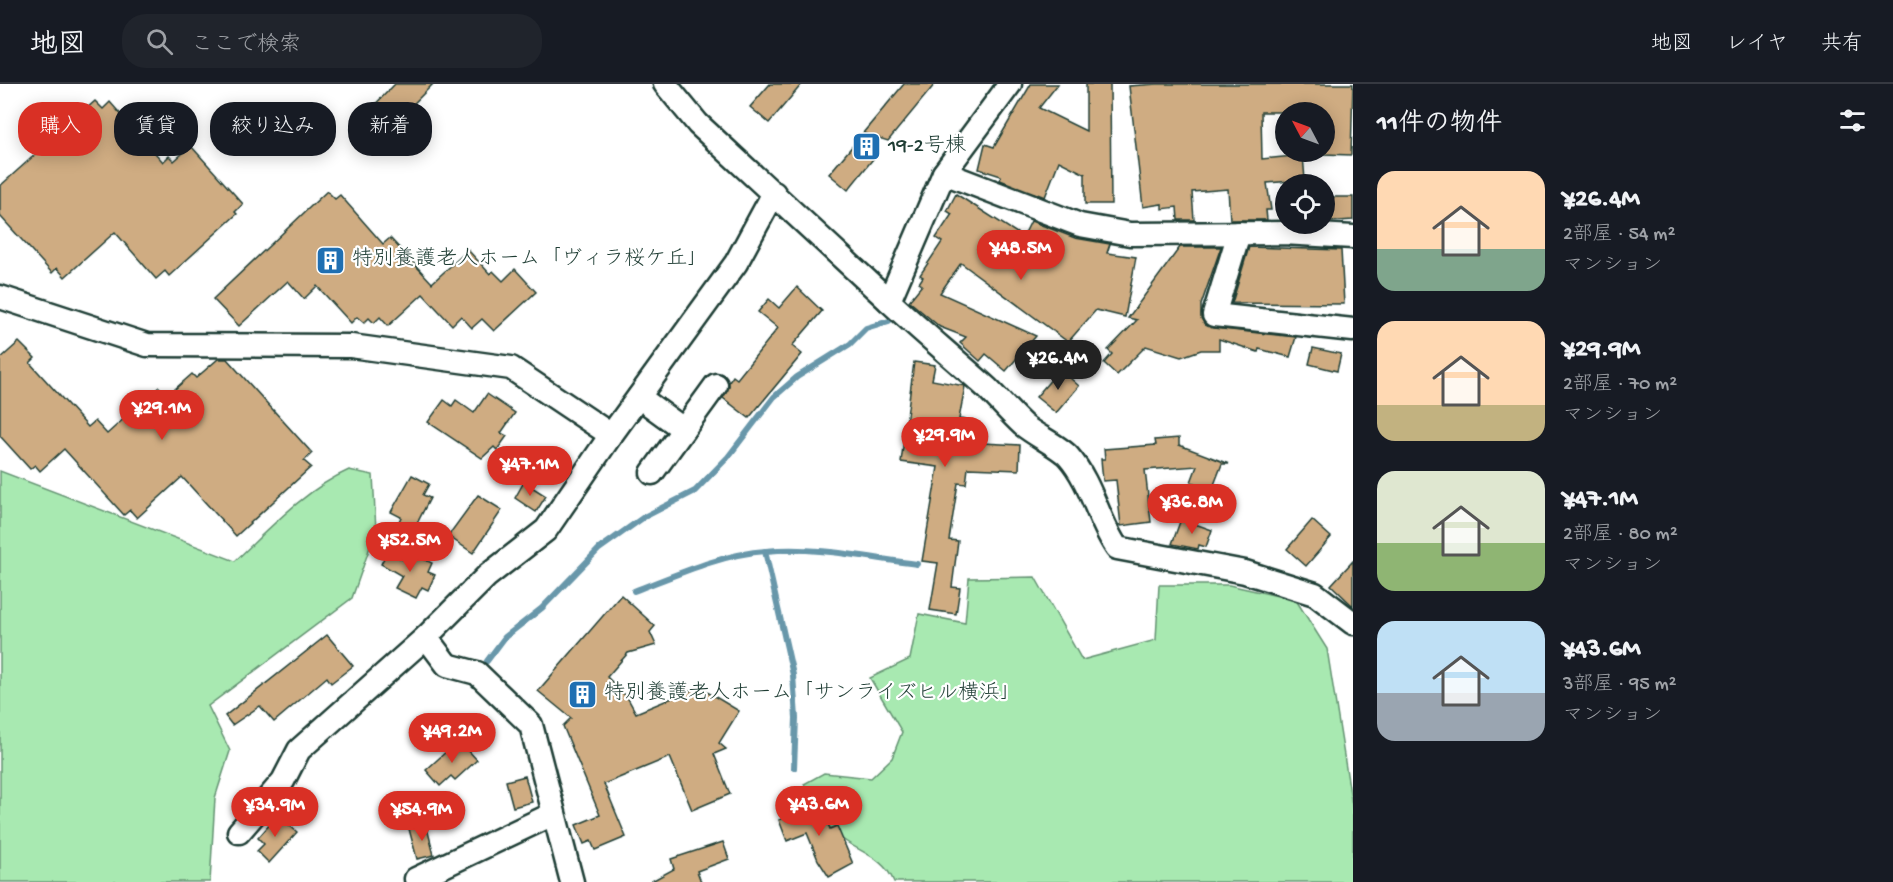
<!DOCTYPE html>
<html lang="ja">
<meta charset="utf-8">
<style>
body{margin:0;font-family:"Gochi Hand","Klee One",sans-serif;background:#20242c;color:#f1f3f6;height:100vh;display:flex;flex-direction:column;font-size:22px;white-space:nowrap}
*{box-sizing:border-box;margin:0}
p{font-size:20px;color:#9ea1a6}
.icon{flex:none;width:33px;height:33px;fill:none;stroke:currentColor;stroke-width:2;stroke-linecap:round;stroke-linejoin:round}
.map{position:relative;flex:1;overflow:hidden}
.details{display:flex;flex-direction:column;background:#171b24;width:540px}
.details>*{flex:none}
.top-card{position:absolute;left:18px;top:18px;width:570px;height:54px;display:flex;gap:12px}
.needle{width:39px;rotate:311deg}
.controls{position:absolute;left:1275px;top:18px;display:grid;gap:12px}
.controls a{display:grid;place-items:center;width:60px;height:60px;border-radius:50%;background:#171b24;box-shadow:0 3px 15px #0003;font-size:30px}
.price{position:absolute;translate:-50% -51px;padding:0 14px;border-radius:21px;background:#d93025;color:#fff;font-size:20px;line-height:39px;filter:drop-shadow(0 2px 3px #0008)}
.price::after{content:'';position:absolute;left:50%;top:36px;width:18px;height:14px;margin-left:-9px;background:inherit;clip-path:polygon(0 0,100% 0,50% 100%)}
.price.on{background:#222;color:#fff}
ul{padding:0;list-style:none}
li{display:flex;align-items:center;gap:18px;height:150px;padding:0 24px}
li span{display:grid;place-items:center;flex:none;width:168px;height:120px;border-radius:18px;color:#555}
li>.icon{margin-inline-start:auto}
span .icon{width:72px;height:72px;fill:#fffc;stroke-width:1}
li b{font-size:26px}
h2{display:flex;justify-content:space-between;align-items:center;height:72px;padding:0 24px;font-size:26px}
.chip{padding:0 21px;border-radius:24px;background:#171b24;box-shadow:0 3px 15px #0003;font-size:21px;line-height:54px}
.chip.on{background:#d93025;color:#fff}
header{display:flex;align-items:center;gap:36px;box-sizing:border-box;height:84px;padding:0 30px;background:#171b24;border-bottom:2px solid #363941}
header strong{font-size:28px}
nav{display:flex;gap:33px;margin-inline-start:auto;font-size:21px}
.search{width:420px;height:54px;background:#20242c;display:flex;align-items:center;gap:15px;box-sizing:border-box;padding:0 21px;border-radius:24px;color:#9ea1a6;font-size:22px}
main{display:flex;flex:1;min-height:0}
.map>svg:first-child{display:block}
.green{fill:#a8e9b1;stroke:#649372;stroke-width:1.5}
.lines{fill:none;stroke-linecap:round;stroke-linejoin:round}
.stream{stroke:#6897aa;stroke-width:6}
.building{fill:#cfac82;stroke:#1f3d34;stroke-width:1.5}
.minor-casing{stroke:#1f3d34;stroke-width:27}
.minor{stroke:#fff;stroke-width:22}
.labels{text-anchor:middle;dominant-baseline:central;stroke-width:4.5;stroke-linejoin:round;paint-order:stroke}
.poi-label{font-size:21px;fill:#1f3d34;stroke:#fff;text-anchor:start}
</style>
<header>
<strong>地図</strong>
<div class="search"><svg class="icon" aria-label="search" viewBox="0 0 24 24"><circle cx="10" cy="10" r="6"/><path d="M15 15l6 6"/></svg>ここで検索</div>
<nav><a>地図</a><a>レイヤ</a><a>共有</a></nav>
</header>
<main>
<div class="map">
<svg width="1353" height="798" viewBox="0 0 1353 798">
<rect width="100%" height="100%" fill="#fff"/>
<filter id="ink" filterUnits="userSpaceOnUse"><feTurbulence type="fractalNoise" baseFrequency=".0167" numOctaves="2"/><feDisplacementMap in="SourceGraphic" scale="12" xChannelSelector="R" yChannelSelector="G"/><feConvolveMatrix kernelMatrix="1 2 1 2 8 2 1 2 1" color-interpolation-filters="sRGB"/></filter>
<g filter="url(#ink)">
<g class="green">
<path d="M349,386L373,391L376,446L352,514L208,622L230,667L215,714L210,798H0V387L235,477C270,444 306,405 349,386Z"/>
<path d="M1035,493L1082,576L1156,556L1159,501H1229L1296,516L1327,565L1353,728V798H894C884,773 860,769 841,754C824,741 813,719 804,700L824,689L871,694L892,674L902,648L870,594L910,575L919,530L965,539L969,494Z"/>
</g>
<g class="lines">
<g class="stream">
<polyline points="765,467 793,591 796,634 794,684"/>
<path d="M634,507C676,491 721,470 766,467C816,462 868,474 917,480"/>
<polyline points="487,577 505,553 542,524 599,465 644,433 695,407 728,373 774,313 797,293 850,260 866,244 889,237"/>
</g>
</g>
<g class="building">
<polygon points="395,0 433,0 370,64 351,45"/>
<polygon points="770,0 802,0 769,39 750,23"/>
<polygon points="904,0 935,0 888,57 863,49"/>
<polygon points="1031,0 1058,0 1039,24 1086,47 1086,0 1110,0 1111,120 1085,120 1085,90 1059,77 1045,113 1000,96 1001,92 979,85 985,60 994,63"/>
<polygon points="1157,0 1353,0 1351,71 1324,70 1324,28 1261,28 1262,75 1303,71 1305,96 1267,99 1271,126 1266,126 1267,136 1230,136 1228,105 1192,108 1194,136 1178,136 1177,123 1162,125 1162,120 1143,123 1129,2"/>
<polygon points="95,17 103,25 110,18 163,78 169,72 174,77 191,62 243,120 235,128 237,130 169,192 165,187 156,195 115,148 65,193 57,184 52,189 0,132 0,102"/>
<polygon points="855,59 877,70 848,106 829,90"/>
<polygon points="327,107 335,115 340,111 383,160 390,154 432,199 468,166 490,190 493,187 503,197 515,185 536,208 494,247 482,235 472,244 461,232 452,241 423,210 388,242 380,233 374,239 369,234 364,239 357,233 351,239 317,202 304,215 288,197 239,242 213,215"/>
<polygon points="956,110 1023,153 1031,137 1075,154 1110,160 1107,169 1136,173 1125,233 1096,226 1068,258 961,179 940,209 1036,252 1006,287 986,270 980,277 960,259 966,253 940,243 909,217 922,201 919,199 923,193 920,191 942,158 936,154 952,130 947,127"/>
<polygon points="1324,113 1353,113 1353,136 1324,138"/>
<polygon points="1180,163 1221,163 1201,221 1201,234 1205,241 1213,244 1296,253 1290,273 1259,265 1258,268 1219,255 1219,266 1201,266 1181,273 1146,262 1117,291 1104,279 1112,270 1108,266 1137,236 1128,234"/>
<polygon points="1249,163 1341,166 1344,220 1232,219"/>
<polygon points="797,203 822,227 792,262 802,270 749,334 723,314 729,303 729,298 733,292 737,295 778,244 758,228 769,215 779,224"/>
<polygon points="19,258 35,274 30,279 88,343 95,337 107,350 159,303 167,312 192,290 196,294 218,275 227,275 312,369 304,377 311,383 236,452 182,393 137,434 130,426 124,431 64,365 40,387 35,381 30,385 0,352 0,275"/>
<polygon points="1313,264 1341,270 1337,287 1309,280"/>
<polygon points="914,278 935,281 932,296 965,302 959,335 967,336 964,358 1020,361 1019,386 968,384 966,400 958,399 949,456 958,457 952,503 960,504 956,530 930,526 938,479 922,477 938,383 901,378"/>
<polygon points="1060,285 1079,302 1056,329 1036,313"/>
<polygon points="487,310 515,329 501,349 507,352 497,366 494,363 482,374 428,338 444,316 452,322 456,316 474,329"/>
<polygon points="1179,354 1179,361 1229,380 1222,380 1212,406 1191,398 1197,382 1145,386 1151,438 1121,442 1116,396 1103,397 1101,375 1105,375 1104,365 1156,361 1155,356"/>
<polygon points="412,391 429,400 423,411 430,414 409,455 394,448 401,433 391,428"/>
<polygon points="524,398 546,412 536,428 515,414"/>
<polygon points="478,411 502,426 473,469 448,452"/>
<polygon points="1181,435 1212,446 1206,463 1199,461 1198,465 1172,460"/>
<polygon points="1312,436 1331,453 1306,482 1287,465"/>
<polygon points="387,468 409,478 413,470 432,479 428,488 435,491 428,506 422,503 416,514 395,504 402,492 381,480"/>
<polygon points="1353,477 1353,522 1331,501"/>
<polygon points="621,511 655,542 650,548 656,561 628,569 607,593 627,613 636,629 699,603 739,627 719,659 726,665 714,670 730,710 692,726 670,673 604,700 626,753 595,766 591,757 584,760 576,741 600,731 563,642 571,634 538,607"/>
<polygon points="327,551 353,582 331,599 327,593 274,638 260,622 232,641 225,632"/>
<polygon points="459,656 477,676 455,696 451,692 440,702 426,686"/>
<polygon points="525,692 532,718 513,723 506,697"/>
<polygon points="818,716 830,745 837,742 853,780 829,793 818,776 807,749 787,757 779,736 795,730 793,726"/>
<polygon points="278,731 297,748 269,779 257,767 264,760 258,754"/>
<polygon points="426,740 434,771 417,775 409,745"/>
<polygon points="723,758 729,775 697,787 701,798 650,798 674,785 671,775"/>
</g>
<g class="lines">
<defs>
<g id="minor">
<polyline points="665,0 698,40 889,217 944,89 1010,0"/>
<polyline points="944,89 1080,141 1130,150 1283,149 1353,153"/>
<polyline points="1239,149 1214,231 1353,246"/>
<polyline points="0,213 147,261 351,262 511,284 611,351"/>
<path d="M889,217C921,247 955,275 988,305C1000,317 1011,330 1023,341C1035,351 1060,363 1068,372C1092,399 1098,437 1117,464L1245,488L1315,510L1353,539"/>
<polyline points="639,313 683,345"/>
<polyline points="652,389 716,301"/>
<polyline points="239,748 283,697 299,666 426,553"/>
<polyline points="416,795 553,730"/>
<polyline points="572,798 531,641 477,589 447,581 426,553 487,492 546,446 611,351 736,179 774,109"/>
</g>
</defs>
<use href="#minor" class="minor-casing"/>
<use href="#minor" class="minor"/>
</g>
</g>
<defs>
<symbol id="building-square" viewBox="-11 -11 22 22"><rect x="-9" y="-9" width="18" height="18" rx="4" fill="#1f6fb2" stroke="#fff"/><path d="M-4-6H4V6H1V3H-1V6H-4ZM-2.5-4.3h1.7v1.8h-1.7ZM.8-4.3h1.7v1.8H.8ZM-2.5-1h1.7V.8h-1.7ZM.8-1h1.7V.8H.8Z" fill="#fff"/></symbol>
</defs>
<g fill-rule="evenodd">
<use href="#building-square" x="850" y="46" width="33" height="33"/>
<use href="#building-square" x="314" y="160" width="33" height="33"/>
<use href="#building-square" x="566" y="594" width="33" height="33"/>
</g>
<g class="labels">
<g class="poi-label">
<text x="888" y="63">19-2号棟</text>
<text x="352" y="176">特別養護老人ホーム「ヴィラ桜ケ丘」</text>
<text x="604" y="610">特別養護老人ホーム「サンライズヒル横浜」</text>
</g>
</g>
</svg>
<div class="controls">
<a><svg class="needle" viewBox="-14 -14 28 28"><path d="M0-13l5 13h-10z" fill="#e53935"/><path d="M0 13l5-13h-10z" fill="#9ea1a6"/></svg></a>
<a><svg class="icon" aria-label="locate" viewBox="0 0 24 24"><circle cx="12" cy="12" r="6"/><path d="M12 2v4M12 18v4M2 12h4M18 12h4"/></svg></a>
</div>
<b class="price" style="left:1021px;top:197px">¥48.5M</b>
<b class="price on" style="left:1058px;top:307px">¥26.4M</b>
<b class="price" style="left:162px;top:357px">¥29.1M</b>
<b class="price" style="left:945px;top:384px">¥29.9M</b>
<b class="price" style="left:530px;top:413px">¥47.1M</b>
<b class="price" style="left:1192px;top:451px">¥36.8M</b>
<b class="price" style="left:410px;top:489px">¥52.5M</b>
<b class="price" style="left:452px;top:680px">¥49.2M</b>
<b class="price" style="left:819px;top:753px">¥43.6M</b>
<b class="price" style="left:275px;top:754px">¥34.9M</b>
<b class="price" style="left:422px;top:758px">¥54.9M</b>
<div class="top-card">
<a class="chip on">購入</a>
<a class="chip">賃貸</a>
<a class="chip">絞り込み</a>
<a class="chip">新着</a>
</div>
</div>
<section class="details">
<h2>11件の物件<svg class="icon" aria-label="filters" viewBox="0 0 24 24"><path d="M4 7h16M4 17h16"/><circle cx="9" cy="7" r="2"/><circle cx="15" cy="17" r="2"/></svg></h2>
<ul>
<li><span style="background:linear-gradient(#ffd9b3 65%,#7fa58c 0)"><svg class="icon" aria-label="home" viewBox="0 0 24 24"><path d="M3 11l9-7 9 7M6 9v11h12V9"/></svg></span><div><b>¥26.4M</b><p>2部屋 · 54 m²</p><p>マンション</p></div></li>
<li><span style="background:linear-gradient(#ffd9b3 70%,#c2b280 0)"><svg class="icon" aria-label="home" viewBox="0 0 24 24"><path d="M3 11l9-7 9 7M6 9v11h12V9"/></svg></span><div><b>¥29.9M</b><p>2部屋 · 70 m²</p><p>マンション</p></div></li>
<li><span style="background:linear-gradient(#dfe7d0 60%,#8fb573 0)"><svg class="icon" aria-label="home" viewBox="0 0 24 24"><path d="M3 11l9-7 9 7M6 9v11h12V9"/></svg></span><div><b>¥47.1M</b><p>2部屋 · 80 m²</p><p>マンション</p></div></li>
<li><span style="background:linear-gradient(#bfe0f5 60%,#9aa5b1 0)"><svg class="icon" aria-label="home" viewBox="0 0 24 24"><path d="M3 11l9-7 9 7M6 9v11h12V9"/></svg></span><div><b>¥43.6M</b><p>3部屋 · 95 m²</p><p>マンション</p></div></li>
</ul>
</section>
</main>
